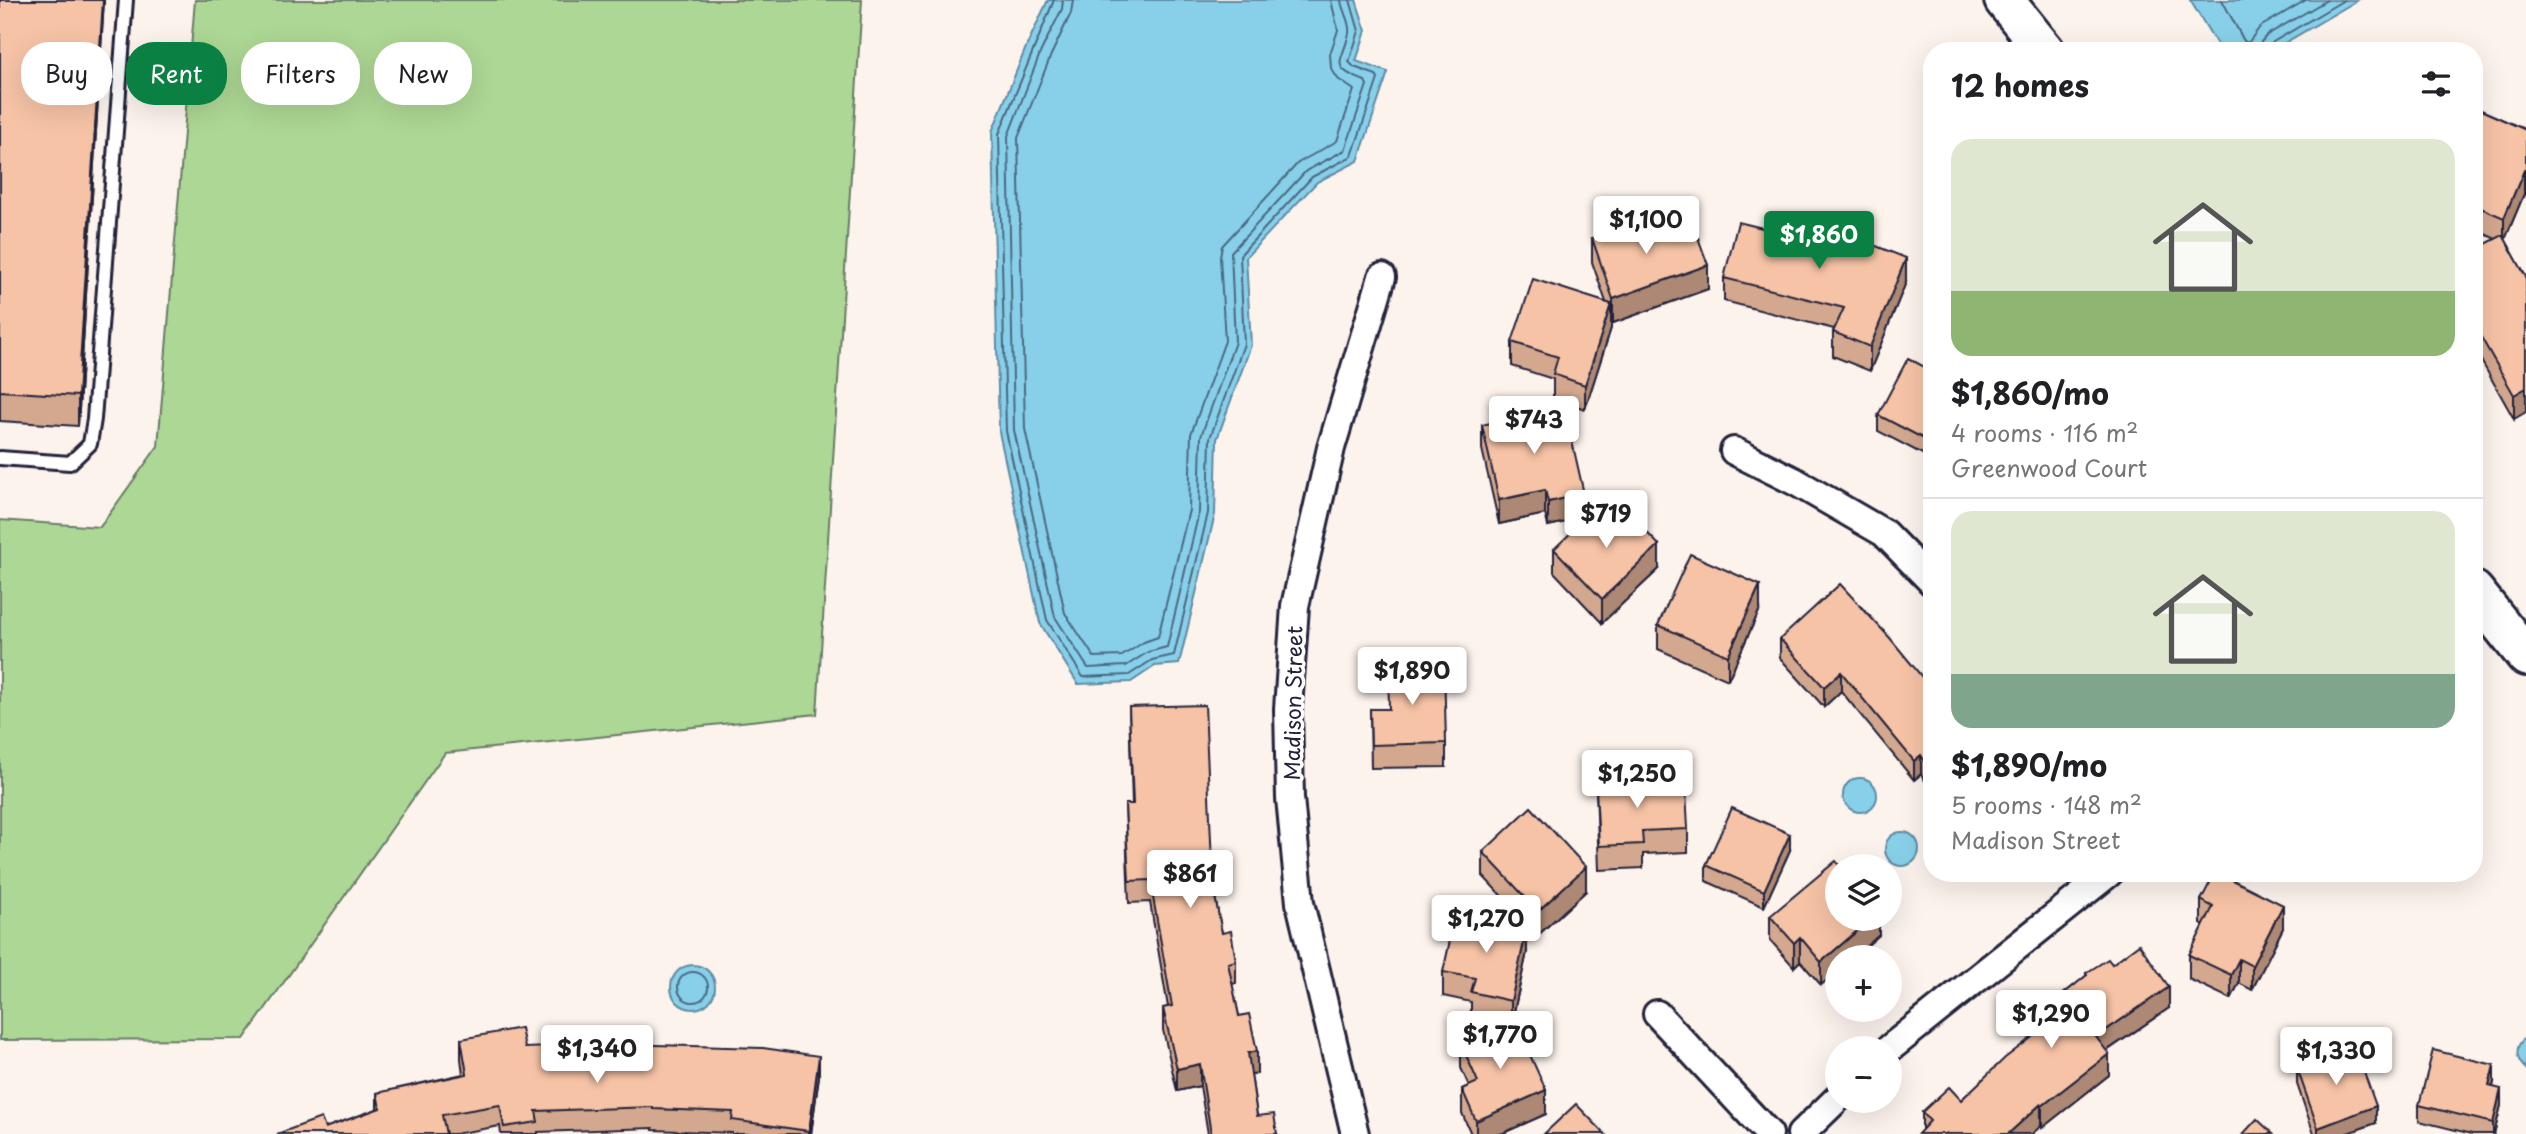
<!DOCTYPE html>
<meta charset="utf-8">
<style>
body{margin:0;font-family:"Playpen Sans",sans-serif;background:#f6f6f6;color:#202124;height:100vh;display:flex;flex-direction:column;font-size:26px;white-space:nowrap}
*{box-sizing:border-box;margin:0}
p{font-size:23px;color:#757577}
.icon{flex:none;width:38px;height:38px;fill:none;stroke:currentColor;stroke-width:2;stroke-linecap:round;stroke-linejoin:round}
.map{position:relative;flex:1;overflow:hidden}
.side{position:absolute;left:1923px;top:42px;width:560px;height:840px;display:flex;flex-direction:column;background:#fff;border-radius:28px;box-shadow:0 7px 28px #0002}
.side>*{flex:none}
.hud{position:absolute;left:21px;top:42px;width:665px;height:63px;display:flex;gap:14px}
.buttons{position:absolute;left:1825px;top:854px;display:grid;gap:14px}
.buttons a{display:grid;place-items:center;width:77px;height:77px;border-radius:50%;background:#fff;box-shadow:0 7px 28px #0002;font-size:35px}
.price{position:absolute;translate:-50% -60px;padding:0 16px;border-radius:7px;background:#fff;color:#222;font-size:23px;line-height:46px;filter:drop-shadow(0 2px 4px #0008)}
.price::after{content:'';position:absolute;left:50%;top:42px;width:21px;height:16px;margin-left:-10px;background:inherit;clip-path:polygon(0 0,100% 0,50% 100%)}
.price.on{background:#0b8043;color:#fff}
ul{padding:0;list-style:none}
li{display:grid;align-content:center;gap:14px;height:371px;padding:0 28px}
li+li{border-top:2px solid #e0e0e0}
li span{display:grid;place-items:center;height:217px;border-radius:21px;color:#555}
li>.icon{margin-inline-start:auto}
span .icon{width:126px;height:126px;fill:#fffc;stroke-width:1}
li b{font-size:30px}
h2{display:flex;justify-content:space-between;align-items:center;height:84px;padding:0 28px;font-size:30px}
.tag{padding:0 24px;border-radius:28px;background:#fff;box-shadow:0 7px 28px #0002;font-size:24px;line-height:63px}
.tag.on{background:#0b8043;color:#fff}
.map>svg:first-child{display:block}
.green{fill:#add794;stroke:#687c68;stroke-width:2}
.water{fill:#88d0e9;stroke:#5f8aa3;stroke-width:2}
.lines{fill:none;stroke-linecap:round;stroke-linejoin:round}
.shore{stroke:#4b6881;stroke-width:2}
.service-casing{stroke:#22223b;stroke-width:18}
.minor-casing{stroke:#22223b;stroke-width:32}
.primary-casing{stroke:#22223b;stroke-width:44}
.service{stroke:#fff;stroke-width:12}
.minor{stroke:#fff;stroke-width:26}
.primary{stroke:#fff;stroke-width:38}
.wall{fill:#d4a88f;stroke:#22223b;stroke-width:2}
.shaded-wall{fill:#ac8874;stroke:#22223b;stroke-width:2}
.building{fill:#f6c3a6;stroke:#22223b;stroke-width:2}
.labels{text-anchor:middle;dominant-baseline:central;stroke-width:7;stroke-linejoin:round;paint-order:stroke}
.street-label{font-size:21px;fill:#22223b;stroke:#fff}
</style>
<div class="map">
<svg width="2526" height="1134" viewBox="0 0 2526 1134">
<rect width="100%" height="100%" fill="#fdf3ed"/>
<filter id="ink" filterUnits="userSpaceOnUse"><feTurbulence type="fractalNoise" baseFrequency=".0143" numOctaves="2"/><feDisplacementMap in="SourceGraphic" scale="14" xChannelSelector="R" yChannelSelector="G"/><feConvolveMatrix kernelMatrix="1 2 1 2 8 2 1 2 1" color-interpolation-filters="sRGB"/></filter>
<g filter="url(#ink)">
<polygon class="green" points="195,0 862,0 817,714 445,753 244,1039 0,1040 0,520 100,527 158,446"/>
<g class="water">
<polygon points="1048,0 1356,0 1366,31 1356,61 1388,72 1358,161 1317,182 1246,257 1251,345 1217,439 1215,514 1179,664 1155,666 1131,682 1078,684 1040,623 999,432 992,132 1027,45"/>
<polygon points="2190,0 2358,0 2271,51 2221,51"/>
<circle cx="1860" cy="795" r="17"/>
<circle cx="1902" cy="849" r="17"/>
<circle cx="693" cy="987" r="22"/>
<path d="M2526,1037V1069C2515,1059 2514,1046 2526,1037Z"/>
</g>
<g class="lines">
<g class="shore">
<polyline points="1054,0 999,134 1006,431 1047,620 1083,677 1129,675 1152,660 1174,655 1208,513 1210,438 1244,344 1240,255 1312,177 1352,156 1378,79 1376,75 1354,67 1349,62 1359,31 1350,0"/>
<path d="M1063,0L1062,9L1041,51L1008,136L1014,430L1055,617L1088,668L1126,666L1148,652L1167,647L1199,512L1201,436L1235,342L1231,252L1306,171L1345,150L1367,85L1365,81C1327,67 1343,62 1349,33C1351,23 1342,11 1341,0"/>
<polyline points="1073,0 1071,13 1051,55 1018,138 1025,429 1065,613 1094,657 1122,656 1144,642 1158,637 1189,510 1191,434 1225,341 1220,257 1222,246 1298,163 1337,141 1354,90 1338,79 1331,68 1330,54 1338,30 1331,0"/>
<polyline points="2222,0 2244,41 2248,43 2260,27 2306,0"/>
<polyline points="2260,51 2261,42 2267,35 2327,0"/>
<polyline points="2269,51 2273,42 2344,0"/>
<circle cx="693" cy="987" r="15"/>
</g>
<defs>
<polyline id="service" points="0,458 70,463 90,444 94,419 126,0"/>
<g id="minor">
<polyline points="1734,451 1796,482 1884,533 1932,582"/>
<polyline points="1657,1014 1769,1134"/>
<polyline points="1890,1048 2109,873"/>
<polyline points="1355,1134 1300,903 1290,798 1288,709 1295,606 1331,448 1382,277"/>
<polyline points="1801,1134 1838,1098"/>
</g>
<g id="primary">
<polyline points="2004,0 2045,51"/>
<polyline points="2474,591 2526,656"/>
</g>
</defs>
<use href="#service" class="service-casing"/>
<use href="#minor" class="minor-casing"/>
<use href="#primary" class="primary-casing"/>
<use href="#service" class="service"/>
<use href="#minor" class="minor"/>
<use href="#primary" class="primary"/>
</g>
<g class="wall">
<polygon points="0,0 104,0 78,426 0,421"/>
<polygon points="2474,107 2526,130 2526,195 2524,194 2505,239 2526,277 2514,419 2474,348 2474,250 2496,239 2474,229"/>
<polygon points="1637,226 1677,239 1708,289 1613,323 1611,318 1611,328 1585,409 1553,398 1553,379 1512,366 1512,342 1606,302 1592,262 1592,238"/>
<polygon points="1724,278 1906,282 1870,371 1833,356 1833,332 1834,329 1724,301"/>
<polygon points="1932,371 1932,459 1878,431 1878,415"/>
<polygon points="1482,425 1584,518 1548,526 1545,514 1499,524 1482,449"/>
<polygon points="1554,549 1659,569 1602,623 1554,572"/>
<polygon points="1760,609 1728,680 1658,649 1658,625"/>
<polygon points="1780,639 1932,689 1932,792 1921,774 1914,780 1841,691 1824,707 1780,658"/>
<polygon points="1129,707 1213,886 1222,933 1236,961 1236,983 1232,984 1239,1016 1257,1073 1251,1074 1257,1116 1277,1134 1208,1134 1200,1086 1177,1091 1163,1030 1163,1008 1168,1007 1150,902 1129,903 1125,804 1132,804"/>
<polygon points="1370,709 1446,743 1446,767 1371,768"/>
<polygon points="1609,769 1640,791 1688,829 1688,852 1643,854 1643,868 1599,870 1596,788 1609,787"/>
<polygon points="1790,850 1764,907 1706,881 1706,865"/>
<polygon points="1483,852 1586,891 1538,935 1483,876"/>
<polygon points="2201,900 2283,928 2252,990 2239,983 2231,999 2189,979 2189,955 2204,926 2201,924"/>
<polygon points="1770,916 1879,919 1879,935 1854,957 1838,957 1838,971 1821,985 1800,961 1794,967 1770,940"/>
<polygon points="1527,952 1512,1021 1546,1114 1501,1134 1471,1134 1462,1113 1462,1089 1469,1086 1461,1068 1461,1044 1507,1024 1471,1016 1471,1002 1443,996 1443,972"/>
<polygon points="2112,964 2169,1008 2107,1051 2109,1075 2042,1128 2041,1126 1922,1130 1922,1112 1961,1100 2035,1035 2035,1017 2086,976 2086,973"/>
<polygon points="461,1039 525,1048 819,1076 811,1134 732,1134 732,1133 653,1130 653,1128 538,1132 538,1134 501,1134 500,1126 455,1134 277,1134 325,1128 377,1109 377,1093 463,1074 461,1059"/>
<polygon points="2297,1068 2376,1123 2345,1134 2314,1134 2297,1084"/>
<polygon points="2494,1082 2493,1087 2501,1105 2494,1134 2472,1134 2419,1121 2419,1105"/>
</g>
<g class="shaded-wall">
<polygon points="103,0 104,0 78,426 78,396"/>
<polygon points="2524,170 2524,194 2504,242 2504,218"/>
<polygon points="1906,258 1906,282 1870,371 1870,347"/>
<polygon points="1708,265 1708,289 1613,323 1613,299"/>
<polygon points="1611,304 1611,328 1585,409 1585,385"/>
<polygon points="2526,388 2526,412 2514,419 2514,395"/>
<polygon points="1545,490 1545,514 1499,524 1499,500"/>
<polygon points="1584,494 1584,518 1548,526 1548,502"/>
<polygon points="1659,545 1659,569 1602,623 1602,599"/>
<polygon points="1760,585 1760,609 1728,680 1728,656"/>
<polygon points="1841,672 1841,691 1824,707 1824,687"/>
<polygon points="1921,755 1921,774 1914,780 1914,761"/>
<polygon points="1790,834 1790,850 1764,907 1764,891"/>
<polygon points="1586,867 1586,891 1538,935 1538,911"/>
<polygon points="2283,905 2283,928 2252,990 2252,966"/>
<polygon points="1871,919 1879,919 1879,935 1854,957 1838,957 1838,971 1821,985 1821,962"/>
<polygon points="1527,928 1527,952 1511,1025 1511,1001"/>
<polygon points="1800,937 1800,961 1794,967 1794,943"/>
<polygon points="2239,959 2239,983 2231,999 2231,975"/>
<polygon points="2169,987 2169,1008 2096,1058 2096,1037"/>
<polygon points="1257,1051 1257,1073 1248,1075 1248,1053"/>
<polygon points="2109,1054 2109,1075 2042,1128 2042,1106"/>
<polygon points="819,1056 819,1076 811,1134 809,1134"/>
<polygon points="1200,1064 1200,1086 1177,1091 1177,1069"/>
<polygon points="2494,1065 2494,1082 2489,1102 2489,1086"/>
<polygon points="2501,1089 2501,1105 2494,1134 2493,1134 2493,1123"/>
<polygon points="1546,1090 1546,1114 1501,1134 1476,1134 1476,1121"/>
<polygon points="2041,1104 2041,1126 2032,1134 2008,1134"/>
<polygon points="2376,1106 2376,1123 2345,1134 2318,1134 2318,1128"/>
</g>
<g class="building">
<polygon points="0,0 103,0 78,396 0,391"/>
<polygon points="2474,107 2526,130 2526,171 2524,170 2504,218 2474,205"/>
<polygon points="1669,215 1677,239 1696,232 1708,265 1613,299 1592,238 1635,223 1637,226"/>
<polygon points="1778,217 1851,236 1906,258 1870,347 1833,332 1844,308 1724,278 1738,222 1775,231"/>
<polygon points="2503,235 2526,277 2526,388 2514,395 2474,325 2474,250"/>
<polygon points="1533,279 1611,304 1585,385 1553,374 1558,357 1512,342"/>
<polygon points="1908,358 1932,371 1932,443 1878,415"/>
<polygon points="1564,406 1584,494 1548,502 1545,490 1499,500 1482,425"/>
<polygon points="1601,504 1623,526 1632,517 1659,545 1602,599 1554,549"/>
<polygon points="1690,554 1760,585 1728,656 1658,625"/>
<polygon points="1840,584 1890,638 1932,689 1932,773 1921,755 1914,761 1841,672 1824,687 1780,639"/>
<polygon points="1444,663 1446,743 1371,745 1370,709 1389,709 1388,664"/>
<polygon points="1205,705 1213,886 1222,933 1231,931 1236,961 1228,963 1239,1016 1249,1014 1257,1051 1248,1053 1257,1116 1274,1114 1277,1134 1211,1134 1200,1064 1177,1069 1163,1008 1172,1006 1150,880 1129,881 1125,804 1133,804 1129,707"/>
<polygon points="1639,768 1640,791 1686,789 1688,829 1642,831 1643,844 1599,846 1596,788 1610,787 1609,769"/>
<polygon points="1531,807 1586,867 1538,911 1483,852"/>
<polygon points="1732,808 1790,834 1764,891 1706,865"/>
<polygon points="1836,861 1840,866 1838,866 1838,919 1871,919 1821,962 1800,937 1794,943 1770,916"/>
<polygon points="2215,873 2219,873 2283,905 2252,966 2239,959 2231,975 2189,955 2213,907 2201,900"/>
<polygon points="1456,913 1527,928 1511,1001 1471,992 1475,978 1443,972"/>
<polygon points="2139,944 2169,987 2096,1037 2109,1054 2042,1106 2041,1104 2008,1134 1918,1134 1930,1121 1922,1112 1949,1087 1961,1100 2005,1058 2044,1028 2035,1017 2087,975 2086,973 2108,959 2112,964"/>
<polygon points="1514,1020 1546,1090 1476,1121 1462,1089 1478,1082 1461,1044"/>
<polygon points="521,1028 525,1048 619,1044 763,1048 819,1056 809,1131 732,1120 733,1112 653,1109 653,1107 536,1111 538,1122 504,1127 500,1105 442,1115 446,1134 277,1134 321,1118 325,1128 380,1108 377,1093 467,1074 461,1039"/>
<polygon points="2355,1047 2376,1106 2318,1128 2297,1068"/>
<polygon points="2433,1050 2494,1065 2489,1086 2501,1089 2493,1123 2419,1105"/>
<polygon points="1576,1104 1605,1134 1544,1134"/>
<polygon points="2257,1119 2273,1134 2243,1134"/>
</g>
</g>
<g class="labels">
<g class="street-label">
<text transform="translate(1292 703) rotate(-89)">Madison Street</text>
</g>
</g>
</svg>
<div class="buttons">
<a><svg class="icon" aria-label="layers" viewBox="0 0 24 24"><path d="M12 4l9 5-9 5-9-5zM3 14l9 5 9-5"/></svg></a>
<a>+</a>
<a>−</a>
</div>
<b class="price" style="left:1646px;top:256px">$1,100</b>
<b class="price on" style="left:1819px;top:271px">$1,860</b>
<b class="price" style="left:1534px;top:456px">$743</b>
<b class="price" style="left:1606px;top:550px">$719</b>
<b class="price" style="left:1412px;top:707px">$1,890</b>
<b class="price" style="left:1637px;top:810px">$1,250</b>
<b class="price" style="left:1190px;top:910px">$861</b>
<b class="price" style="left:1486px;top:955px">$1,270</b>
<b class="price" style="left:2051px;top:1050px">$1,290</b>
<b class="price" style="left:1500px;top:1071px">$1,770</b>
<b class="price" style="left:597px;top:1085px">$1,340</b>
<b class="price" style="left:2336px;top:1087px">$1,330</b>
<div class="hud">
<a class="tag">Buy</a>
<a class="tag on">Rent</a>
<a class="tag">Filters</a>
<a class="tag">New</a>
</div>
<section class="side">
<h2>12 homes<svg class="icon" aria-label="filters" viewBox="0 0 24 24"><path d="M4 7h16M4 17h16"/><circle cx="9" cy="7" r="2"/><circle cx="15" cy="17" r="2"/></svg></h2>
<ul>
<li><span style="background:linear-gradient(#dfe7d0 70%,#8fb573 0)"><svg class="icon" aria-label="home" viewBox="0 0 24 24"><path d="M3 11l9-7 9 7M6 9v11h12V9"/></svg></span><div><b>$1,860/mo</b><p>4 rooms · 116 m²</p><p>Greenwood Court</p></div></li>
<li><span style="background:linear-gradient(#dfe7d0 75%,#7fa58c 0)"><svg class="icon" aria-label="home" viewBox="0 0 24 24"><path d="M3 11l9-7 9 7M6 9v11h12V9"/></svg></span><div><b>$1,890/mo</b><p>5 rooms · 148 m²</p><p>Madison Street</p></div></li>
</ul>
</section>
</div>
